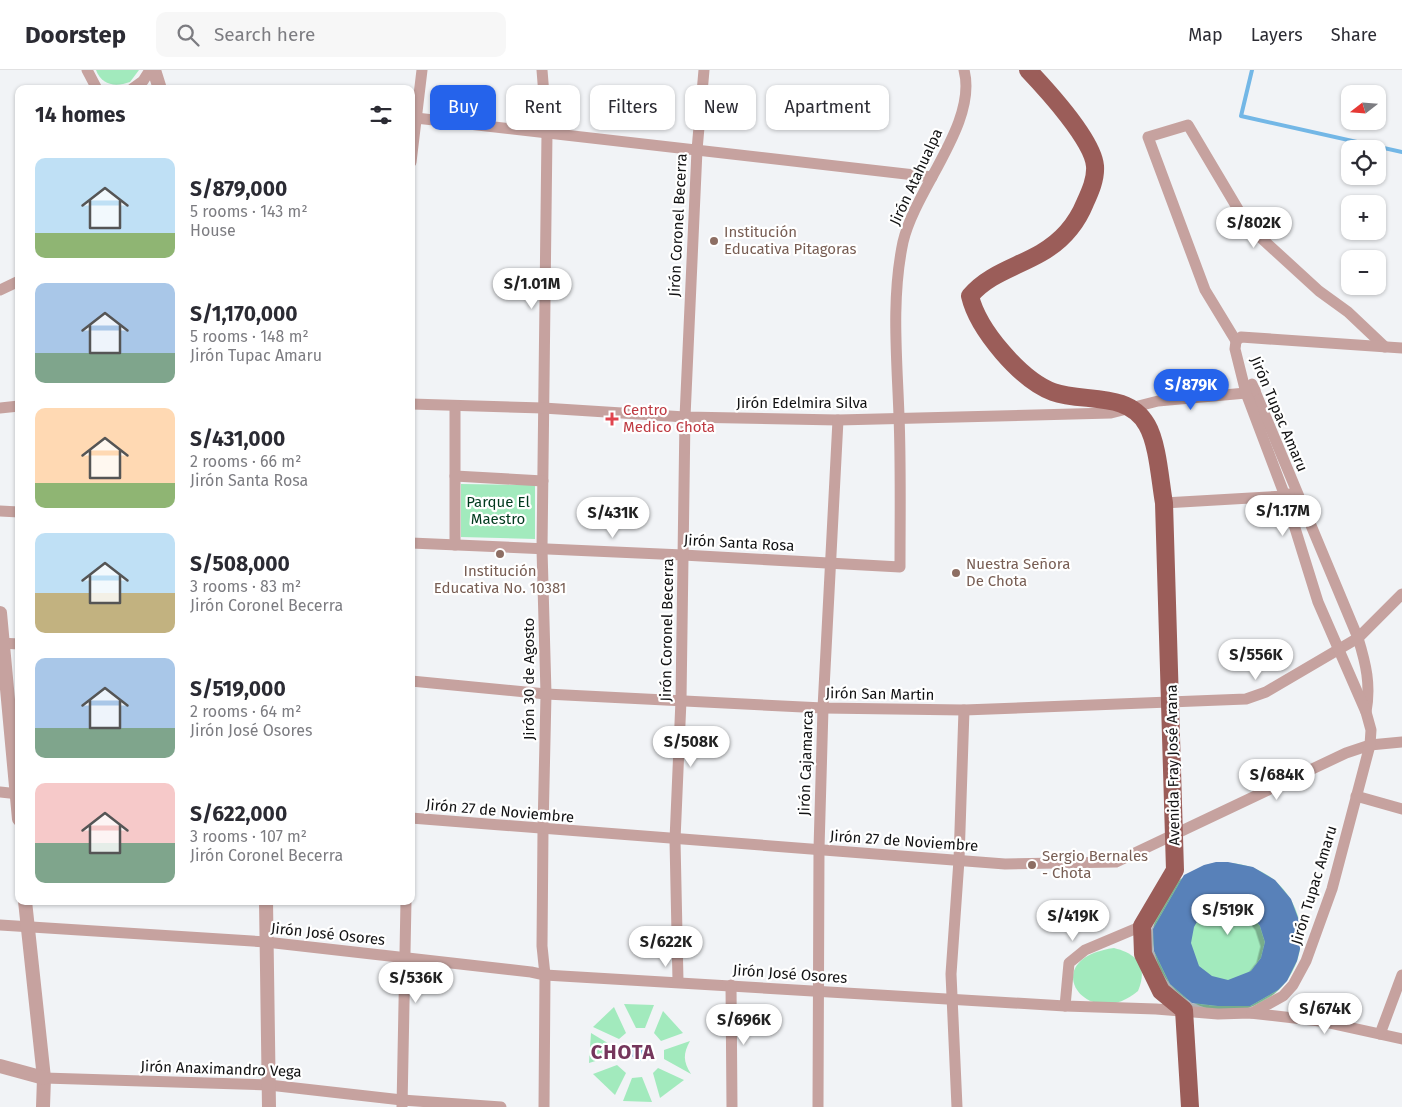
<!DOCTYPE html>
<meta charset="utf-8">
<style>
body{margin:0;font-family:"Fira Sans",sans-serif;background:#f7f7f7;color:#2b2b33;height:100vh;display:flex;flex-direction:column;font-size:19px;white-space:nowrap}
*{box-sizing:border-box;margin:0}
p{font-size:16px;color:#7c7c81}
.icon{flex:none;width:28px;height:28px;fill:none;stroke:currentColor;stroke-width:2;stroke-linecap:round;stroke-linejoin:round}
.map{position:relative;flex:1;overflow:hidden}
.drawer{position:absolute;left:15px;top:15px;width:400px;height:820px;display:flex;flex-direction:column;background:#fff;border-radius:10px;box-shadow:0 1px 4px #0004}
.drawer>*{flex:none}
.hud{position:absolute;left:430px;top:15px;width:475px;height:45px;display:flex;gap:10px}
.needle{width:32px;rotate:253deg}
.fabs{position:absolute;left:1341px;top:15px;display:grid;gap:10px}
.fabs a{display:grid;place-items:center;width:45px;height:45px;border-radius:10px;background:#fff;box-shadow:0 1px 4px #0004;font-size:25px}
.price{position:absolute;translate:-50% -42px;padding:0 11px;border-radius:18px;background:#fff;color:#222;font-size:16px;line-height:32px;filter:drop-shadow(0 1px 2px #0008)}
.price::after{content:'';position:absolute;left:50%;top:30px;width:15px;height:11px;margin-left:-8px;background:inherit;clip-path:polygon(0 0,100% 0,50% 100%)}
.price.selected{background:#2563eb;color:#fff}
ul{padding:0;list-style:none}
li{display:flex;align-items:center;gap:15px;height:125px;padding:0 20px}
li span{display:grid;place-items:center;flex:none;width:140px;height:100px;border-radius:10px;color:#555}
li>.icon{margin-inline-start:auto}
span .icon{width:60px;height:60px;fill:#fffc;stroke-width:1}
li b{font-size:21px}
h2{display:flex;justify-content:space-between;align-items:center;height:60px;padding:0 20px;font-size:21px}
.chip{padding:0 18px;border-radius:10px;background:#fff;box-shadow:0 1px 4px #0004;font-size:18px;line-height:45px}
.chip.selected{background:#2563eb;color:#fff}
header{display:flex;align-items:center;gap:30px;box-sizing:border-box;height:70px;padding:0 25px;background:#fff;border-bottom:1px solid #e1e1e2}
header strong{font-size:24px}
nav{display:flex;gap:28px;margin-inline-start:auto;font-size:18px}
.search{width:350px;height:45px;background:#f7f7f7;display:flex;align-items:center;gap:12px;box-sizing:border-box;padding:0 18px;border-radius:10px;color:#7c7c81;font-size:19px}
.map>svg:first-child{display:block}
.green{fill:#a2eabd}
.water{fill:#73b7e6}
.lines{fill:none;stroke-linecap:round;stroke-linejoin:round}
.stream{stroke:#73b7e6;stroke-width:4}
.building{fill:#5981b9;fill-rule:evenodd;filter:url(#shadow)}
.minor{stroke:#c6a29f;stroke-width:11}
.tertiary{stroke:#c6a29f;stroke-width:14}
.primary{stroke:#9b5d59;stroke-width:18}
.education-dot{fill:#8d6e63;stroke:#fff;stroke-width:2}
.health-dot{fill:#e0444e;stroke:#fff;stroke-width:2}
.labels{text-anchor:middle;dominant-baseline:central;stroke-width:4.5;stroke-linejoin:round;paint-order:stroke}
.street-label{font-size:15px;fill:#121213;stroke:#fff}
.education-label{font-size:15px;fill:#785e54;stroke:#fff;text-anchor:start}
.health-label{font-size:15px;fill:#be3a42;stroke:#fff;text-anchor:start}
.park-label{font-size:15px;fill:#003a1e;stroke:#fff}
.district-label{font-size:20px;font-weight:bold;letter-spacing:1px;fill:#75365c;stroke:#fff}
</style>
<header>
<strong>Doorstep</strong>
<div class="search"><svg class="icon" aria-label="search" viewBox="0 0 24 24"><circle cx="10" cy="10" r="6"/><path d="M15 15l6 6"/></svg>Search here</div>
<nav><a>Map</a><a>Layers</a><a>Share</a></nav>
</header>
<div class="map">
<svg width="1402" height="1037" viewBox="0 0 1402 1037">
<defs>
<filter id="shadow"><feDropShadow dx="-4.5" dy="4.5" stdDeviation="0" flood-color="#0004"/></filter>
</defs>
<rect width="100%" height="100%" fill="#f1f3f6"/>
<g class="green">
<path d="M96,0H139L130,12C116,17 102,16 96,0Z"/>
<polygon points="461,414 535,415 535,469 461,467"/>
<circle cx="1227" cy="867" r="74"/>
<path d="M1114,878C1138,884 1148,897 1138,921C1087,964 1034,889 1114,878Z"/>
<polygon points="624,934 654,935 645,958 636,958"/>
<polygon points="614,937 626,963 619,969 593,957"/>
<polygon points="663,941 683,963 661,971 654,963"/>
<polygon points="591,963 616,978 615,985 589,993"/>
<path d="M690,971C683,984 683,991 691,1004L664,989V980Z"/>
<polygon points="617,995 626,1003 615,1025 593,1004"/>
<polygon points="658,998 684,1010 660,1028 653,1003"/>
<polygon points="642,1007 652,1032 623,1031 632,1008"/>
</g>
<circle class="water" cx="640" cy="982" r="9"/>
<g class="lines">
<polyline class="stream" points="1252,0 1241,46 1402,82"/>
</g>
<path class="building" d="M1216,792H1228L1253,797L1275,810L1291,829L1300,853V879L1297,891L1287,911L1278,920L1250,936H1218L1192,933L1170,914L1154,881L1153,859L1184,805L1204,795ZM1226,836L1243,839L1250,843L1260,856L1265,872L1261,888L1251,901L1228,910L1212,906L1199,896L1191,873L1194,857L1198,850L1211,840Z"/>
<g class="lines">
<g class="minor">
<polyline points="87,0 97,19"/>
<polyline points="542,0 547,63 542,479 546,624 543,760 542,876 545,905 544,1037"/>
<polyline points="132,19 143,11 150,0"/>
<polyline points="416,48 932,107"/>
<polyline points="411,92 422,0"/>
<polyline points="0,220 19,211"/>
<polyline points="1236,271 1205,220 1148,67 1188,55 1248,156 1319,221 1348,242 1385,277"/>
<path d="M1252,314L1358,568C1366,594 1371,615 1366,642"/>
<polyline points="411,334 543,338 685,347 838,350 1111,343 1158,331 1246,323 1255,320"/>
<polyline points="0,338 19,336"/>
<polyline points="455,406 543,411"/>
<polyline points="1164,433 1285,426 1289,424"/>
<polyline points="0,441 19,442"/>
<path d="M411,473L683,485L900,497C900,447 901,396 899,346C897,288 891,229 903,172C915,119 978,53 964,0"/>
<polyline points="455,475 455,336"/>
<polyline points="0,573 19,574"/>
<polyline points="411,611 546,624 823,638 964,640 1246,629 1266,622 1358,568 1402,524"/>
<polyline points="0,722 19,724"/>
<polyline points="1356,726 1402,739"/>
<polyline points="411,748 1005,794 1116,792 1346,683 1370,675 1402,672"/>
<polyline points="0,855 266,872 531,902 545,905 1065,936 1156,939 1218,944 1250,943 1320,951 1402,969"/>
<polyline points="678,911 675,770 681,630 685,347 697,80 704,0"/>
<polyline points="731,915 732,1037"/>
<polyline points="1065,936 1069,893 1085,880 1142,856"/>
<polyline points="1252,943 1283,926 1293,915 1306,891 1332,819 1370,675 1371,660 1366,642 1318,532 1285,426 1246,323 1235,279 1236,271 1241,267 1402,278"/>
<polyline points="1380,964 1402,905"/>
<polyline points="44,1008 269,1015 402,1030 501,1037"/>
<polyline points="402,1037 406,831"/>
<polyline points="818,1037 819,779 823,638 838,350"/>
<polyline points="957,1037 951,904 959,790 964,640"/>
</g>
<g class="tertiary">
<polyline points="154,0 160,19"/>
<polyline points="0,543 19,749"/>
<polyline points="25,831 44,1008 43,1037"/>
<polyline points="266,831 269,1037"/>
<polyline points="0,996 44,1008"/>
</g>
<path class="primary" d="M1028,0C1046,19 1093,70 1095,96C1096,109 1090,122 1085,133C1076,155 1062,171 1041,183C1017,197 988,204 970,226C978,260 1021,310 1053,322C1084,333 1128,321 1147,355C1158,374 1160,411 1164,433L1175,800L1142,856L1143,884L1161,921L1184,940L1190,1037"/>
</g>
<g class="education-dot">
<circle cx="714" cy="171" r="5"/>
<circle cx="500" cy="484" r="5"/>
<circle cx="956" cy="503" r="5"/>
<circle cx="1032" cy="795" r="5"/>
</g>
<path class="health-dot" d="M609.5 341.5h5v5h5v5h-5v5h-5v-5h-5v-5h5z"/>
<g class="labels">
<g class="street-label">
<text transform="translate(916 107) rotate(-65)">Jirón Atahualpa</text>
<text transform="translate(678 155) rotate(-87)">Jirón Coronel Becerra</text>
<text x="802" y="333">Jirón Edelmira Silva</text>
<text transform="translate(1279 344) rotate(67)">Jirón Tupac Amaru</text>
<text transform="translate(739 473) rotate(3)">Jirón Santa Rosa</text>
<text transform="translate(667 560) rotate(-89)">Jirón Coronel Becerra</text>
<text transform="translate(529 609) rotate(-90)">Jirón 30 de Agosto</text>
<text transform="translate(880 624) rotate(1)">Jirón San Martin</text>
<text transform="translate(806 693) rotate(-88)">Jirón Cajamarca</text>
<text transform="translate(1173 695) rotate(-91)">Avenida Fray José Arana</text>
<text transform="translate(500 741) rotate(5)">Jirón 27 de Noviembre</text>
<text transform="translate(904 771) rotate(4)">Jirón 27 de Noviembre</text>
<text transform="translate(1314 815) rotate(-73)">Jirón Tupac Amaru</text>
<text transform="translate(328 864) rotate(6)">Jirón José Osores</text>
<text transform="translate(790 904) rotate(4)">Jirón José Osores</text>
<text transform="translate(221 999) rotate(2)">Jirón Anaximandro Vega</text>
</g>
<g class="education-label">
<text x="724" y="162">Institución<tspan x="724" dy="17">Educativa Pitagoras</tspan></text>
<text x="966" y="494">Nuestra Señora<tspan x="966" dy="17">De Chota</tspan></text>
<text x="500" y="501" text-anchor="middle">Institución<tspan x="500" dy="17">Educativa No. 10381</tspan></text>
<text x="1042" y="786">Sergio Bernales<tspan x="1042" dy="17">- Chota</tspan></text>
</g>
<g class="health-label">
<text x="623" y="340">Centro<tspan x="623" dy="17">Medico Chota</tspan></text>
</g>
<g class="park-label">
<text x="498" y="432">Parque El<tspan x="498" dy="17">Maestro</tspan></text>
</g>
<g class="district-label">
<text x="623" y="982">CHOTA</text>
</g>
</g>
</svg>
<div class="fabs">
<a><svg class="needle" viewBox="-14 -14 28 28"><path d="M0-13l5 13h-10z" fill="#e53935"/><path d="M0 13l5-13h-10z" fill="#7c7c81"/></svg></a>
<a><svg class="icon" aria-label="locate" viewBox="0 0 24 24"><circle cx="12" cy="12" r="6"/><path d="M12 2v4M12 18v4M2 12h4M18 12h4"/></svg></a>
<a>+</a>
<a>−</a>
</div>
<b class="price" style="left:1254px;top:179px">S/802K</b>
<b class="price" style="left:532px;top:240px">S/1.01M</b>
<b class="price selected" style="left:1191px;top:341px">S/879K</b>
<b class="price" style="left:1283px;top:467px">S/1.17M</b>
<b class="price" style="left:613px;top:469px">S/431K</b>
<b class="price" style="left:1256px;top:611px">S/556K</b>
<b class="price" style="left:691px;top:698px">S/508K</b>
<b class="price" style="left:1277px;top:731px">S/684K</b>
<b class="price" style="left:1228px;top:866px">S/519K</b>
<b class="price" style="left:1073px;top:872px">S/419K</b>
<b class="price" style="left:666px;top:898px">S/622K</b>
<b class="price" style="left:416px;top:934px">S/536K</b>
<b class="price" style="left:1325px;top:965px">S/674K</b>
<b class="price" style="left:744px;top:976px">S/696K</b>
<div class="hud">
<a class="chip selected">Buy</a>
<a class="chip">Rent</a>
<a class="chip">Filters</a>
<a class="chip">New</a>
<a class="chip">Apartment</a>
</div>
<section class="drawer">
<h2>14 homes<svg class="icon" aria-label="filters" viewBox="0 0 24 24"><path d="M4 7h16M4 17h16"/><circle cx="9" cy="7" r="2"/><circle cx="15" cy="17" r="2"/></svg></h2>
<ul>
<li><span style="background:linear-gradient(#bfe0f5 75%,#8fb573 0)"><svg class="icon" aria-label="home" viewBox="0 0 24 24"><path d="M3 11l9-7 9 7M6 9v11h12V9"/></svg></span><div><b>S/879,000</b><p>5 rooms · 143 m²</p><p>House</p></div></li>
<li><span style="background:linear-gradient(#a9c7e8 70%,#7fa58c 0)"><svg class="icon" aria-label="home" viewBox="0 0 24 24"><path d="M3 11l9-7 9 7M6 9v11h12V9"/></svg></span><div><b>S/1,170,000</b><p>5 rooms · 148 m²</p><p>Jirón Tupac Amaru</p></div></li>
<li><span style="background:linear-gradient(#ffd9b3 75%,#8fb573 0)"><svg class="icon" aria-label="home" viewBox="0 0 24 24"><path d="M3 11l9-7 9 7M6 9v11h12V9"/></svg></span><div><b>S/431,000</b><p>2 rooms · 66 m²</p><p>Jirón Santa Rosa</p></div></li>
<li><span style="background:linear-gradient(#bfe0f5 60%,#c2b280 0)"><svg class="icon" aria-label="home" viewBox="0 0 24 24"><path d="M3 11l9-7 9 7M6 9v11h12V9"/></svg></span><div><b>S/508,000</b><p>3 rooms · 83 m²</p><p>Jirón Coronel Becerra</p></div></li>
<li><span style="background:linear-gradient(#a9c7e8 70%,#7fa58c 0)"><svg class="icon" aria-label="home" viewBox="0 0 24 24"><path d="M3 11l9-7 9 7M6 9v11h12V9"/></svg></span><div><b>S/519,000</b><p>2 rooms · 64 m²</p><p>Jirón José Osores</p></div></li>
<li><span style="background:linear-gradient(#f6c9c9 60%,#7fa58c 0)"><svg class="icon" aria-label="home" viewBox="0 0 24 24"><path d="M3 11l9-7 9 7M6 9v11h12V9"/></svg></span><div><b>S/622,000</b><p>3 rooms · 107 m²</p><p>Jirón Coronel Becerra</p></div></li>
</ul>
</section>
</div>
